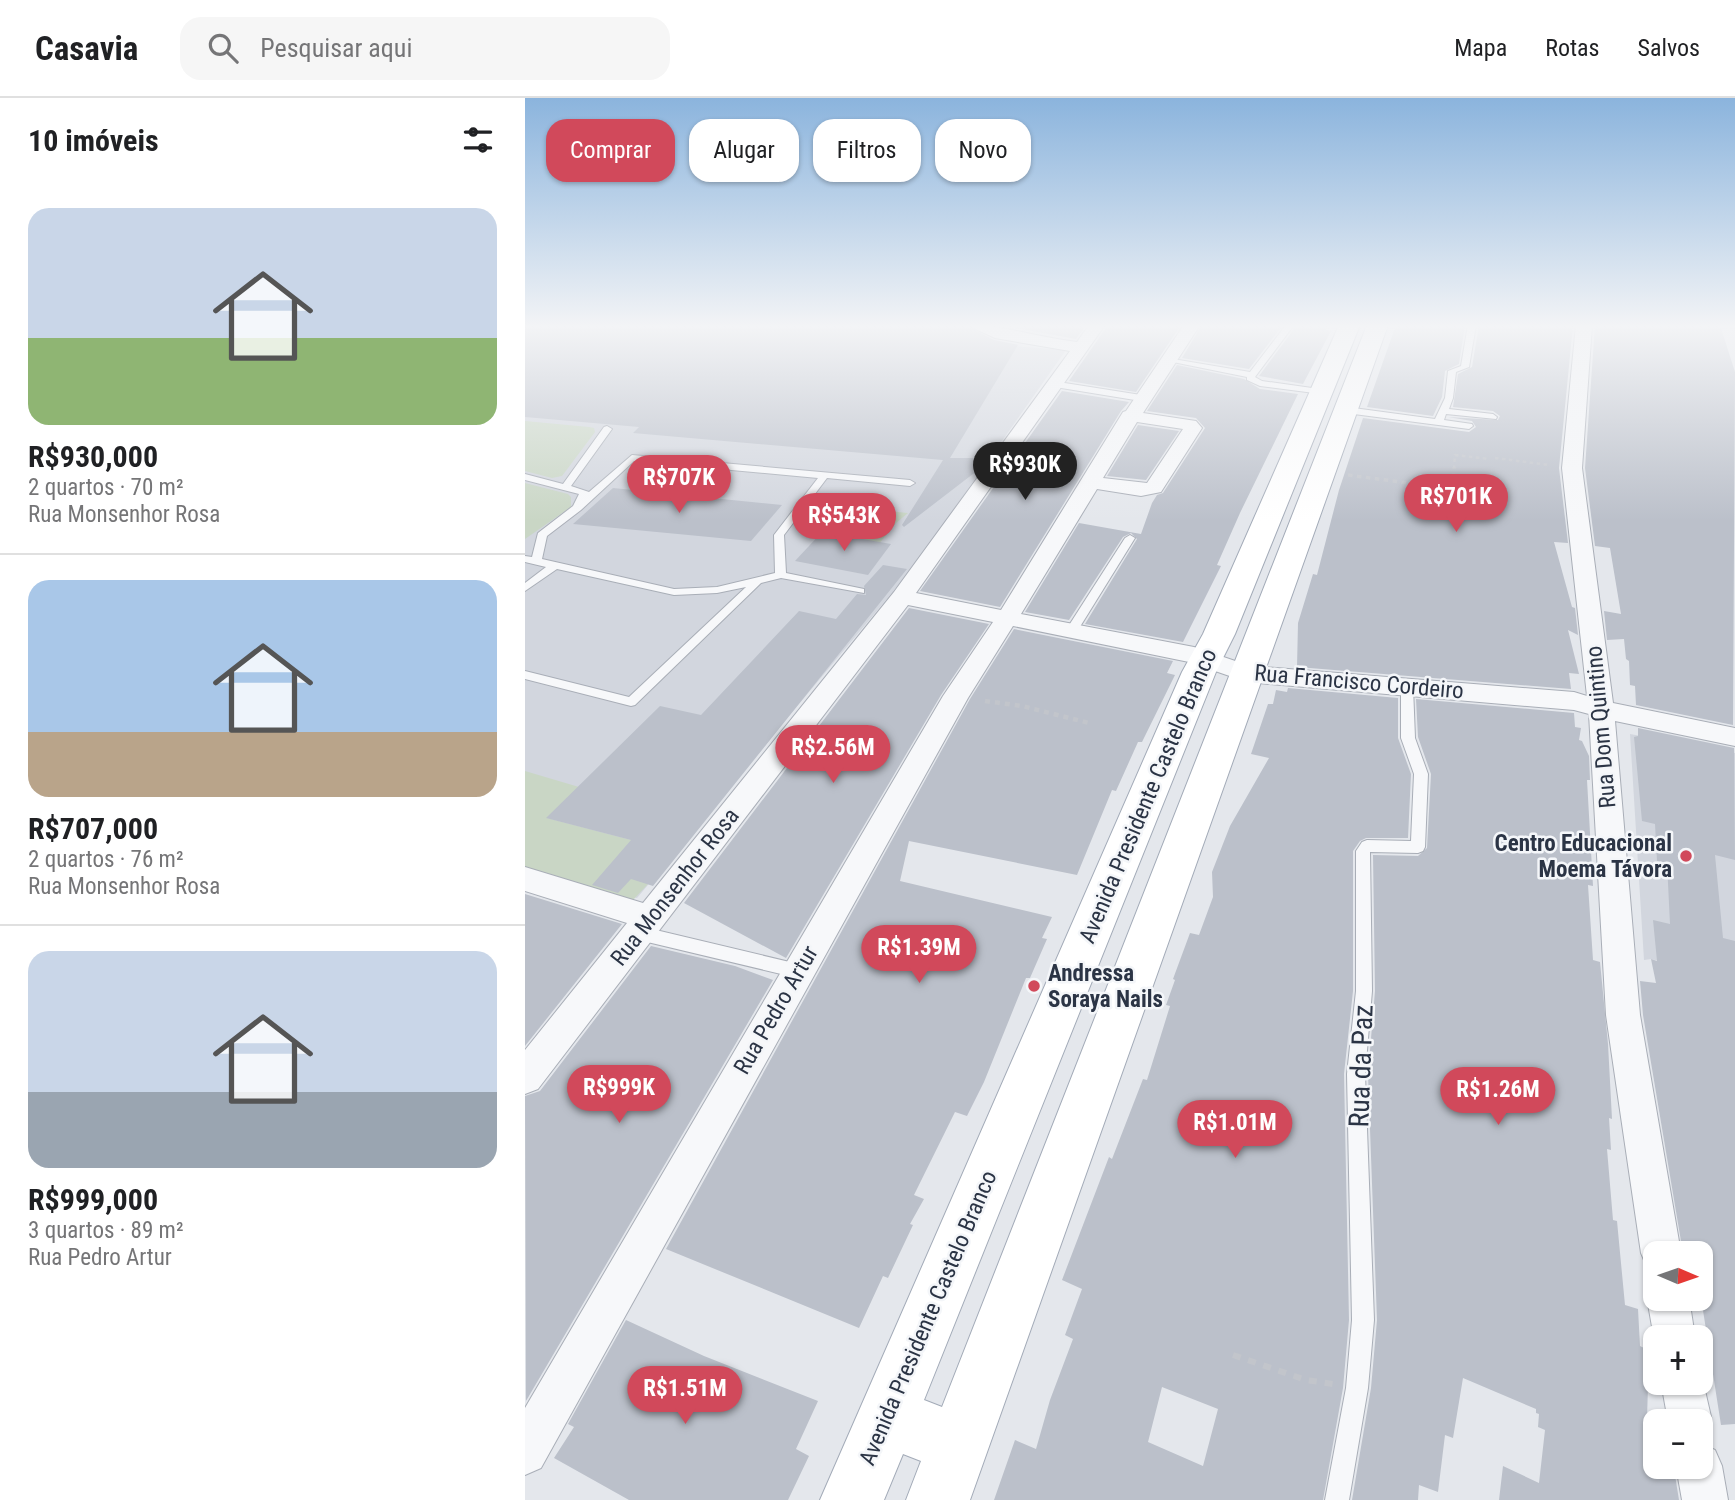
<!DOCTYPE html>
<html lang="pt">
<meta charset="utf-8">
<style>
body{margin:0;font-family:"Roboto Condensed",sans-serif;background:#f6f6f6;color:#202124;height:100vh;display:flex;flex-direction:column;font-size:26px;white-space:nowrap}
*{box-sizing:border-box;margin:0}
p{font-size:23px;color:#757577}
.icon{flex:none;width:38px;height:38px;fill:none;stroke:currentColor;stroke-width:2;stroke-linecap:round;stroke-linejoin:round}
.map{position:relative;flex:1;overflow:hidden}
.drawer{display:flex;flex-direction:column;background:#fff;width:525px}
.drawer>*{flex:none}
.top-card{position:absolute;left:21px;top:21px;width:665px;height:63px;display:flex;gap:14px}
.needle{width:46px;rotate:92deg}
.fabs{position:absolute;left:1118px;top:1143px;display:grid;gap:14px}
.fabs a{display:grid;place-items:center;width:70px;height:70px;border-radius:14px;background:#fff;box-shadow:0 2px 5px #0004;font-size:35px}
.price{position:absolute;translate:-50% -60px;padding:0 16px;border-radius:24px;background:#d1495b;color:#fff;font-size:23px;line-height:46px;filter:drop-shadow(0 2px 4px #0008)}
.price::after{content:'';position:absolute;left:50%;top:42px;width:21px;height:16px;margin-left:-10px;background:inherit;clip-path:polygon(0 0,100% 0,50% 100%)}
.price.on{background:#222;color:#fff}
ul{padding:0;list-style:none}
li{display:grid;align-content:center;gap:14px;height:371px;padding:0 28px}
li+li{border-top:2px solid #e0e0e0}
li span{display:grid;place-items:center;height:217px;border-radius:21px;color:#555}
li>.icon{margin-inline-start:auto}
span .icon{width:126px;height:126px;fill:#fffc;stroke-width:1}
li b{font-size:30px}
h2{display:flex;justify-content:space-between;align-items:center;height:84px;padding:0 28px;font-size:30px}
.chip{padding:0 24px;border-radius:21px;background:#fff;box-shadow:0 2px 5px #0004;font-size:24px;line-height:63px}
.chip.on{background:#d1495b;color:#fff}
header{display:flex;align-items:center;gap:42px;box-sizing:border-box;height:98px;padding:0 35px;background:#fff;border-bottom:2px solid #e0e0e0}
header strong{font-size:33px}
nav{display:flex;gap:38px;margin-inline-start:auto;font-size:24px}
.search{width:490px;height:63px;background:#f6f6f6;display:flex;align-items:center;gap:18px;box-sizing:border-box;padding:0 24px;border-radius:21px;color:#757577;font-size:26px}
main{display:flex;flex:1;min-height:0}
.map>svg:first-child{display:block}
.built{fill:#d2d6de}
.green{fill:#c9d6c5}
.building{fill:#bbc0ca;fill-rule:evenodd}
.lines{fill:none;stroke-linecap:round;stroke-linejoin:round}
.lane-casing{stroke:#a9aeb7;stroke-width:2}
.street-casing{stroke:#a9aeb7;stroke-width:2}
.primary-casing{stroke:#a3abb8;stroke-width:2}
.path-far3{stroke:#c2c5cb;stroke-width:2.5;stroke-dasharray:3.5 3.5;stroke-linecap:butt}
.path-far2{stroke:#c2c5cb;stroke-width:3.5;stroke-dasharray:4.5 4.5;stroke-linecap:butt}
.path-far1{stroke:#c2c5cb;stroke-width:4.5;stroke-dasharray:5 5;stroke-linecap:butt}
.path{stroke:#c2c5cb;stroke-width:6;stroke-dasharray:8 8;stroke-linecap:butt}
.lane{fill:#f7f8fa;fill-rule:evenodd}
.street{fill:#f7f8fa;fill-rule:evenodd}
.primary{fill:#fff;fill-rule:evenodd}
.poi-dot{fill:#d1495b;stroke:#f4f6f9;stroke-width:2.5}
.labels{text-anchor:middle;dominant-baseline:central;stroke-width:5;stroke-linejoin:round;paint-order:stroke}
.street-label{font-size:23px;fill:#2b3445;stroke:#f4f6f9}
.poi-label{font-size:23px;font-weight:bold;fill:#2b3445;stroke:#f4f6f9;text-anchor:end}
.near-street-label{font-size:28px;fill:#2b3445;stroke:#f4f6f9}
</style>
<header>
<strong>Casavia</strong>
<div class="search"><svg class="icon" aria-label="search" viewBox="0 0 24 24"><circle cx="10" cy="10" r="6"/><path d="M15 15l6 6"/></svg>Pesquisar aqui</div>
<nav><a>Mapa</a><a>Rotas</a><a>Salvos</a></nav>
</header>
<main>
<section class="drawer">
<h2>10 imóveis<svg class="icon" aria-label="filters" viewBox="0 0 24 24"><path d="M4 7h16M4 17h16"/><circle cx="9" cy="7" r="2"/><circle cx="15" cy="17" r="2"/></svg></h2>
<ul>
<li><span style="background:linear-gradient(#c9d6e8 60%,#8fb573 0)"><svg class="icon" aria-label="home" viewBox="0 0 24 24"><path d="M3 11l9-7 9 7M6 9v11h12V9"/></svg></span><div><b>R$930,000</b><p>2 quartos · 70 m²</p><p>Rua Monsenhor Rosa</p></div></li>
<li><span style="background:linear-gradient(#a9c7e8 70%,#b9a48a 0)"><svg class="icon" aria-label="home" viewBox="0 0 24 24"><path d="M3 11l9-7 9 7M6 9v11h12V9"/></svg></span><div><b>R$707,000</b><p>2 quartos · 76 m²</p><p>Rua Monsenhor Rosa</p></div></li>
<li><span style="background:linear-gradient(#c9d6e8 65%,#9aa5b1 0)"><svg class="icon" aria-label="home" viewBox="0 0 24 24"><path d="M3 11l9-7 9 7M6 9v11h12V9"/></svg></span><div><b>R$999,000</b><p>3 quartos · 89 m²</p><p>Rua Pedro Artur</p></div></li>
</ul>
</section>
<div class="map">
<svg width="1210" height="1402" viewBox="0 0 1210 1402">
<rect width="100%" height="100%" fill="#e4e7ec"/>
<g class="built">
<polygon points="0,227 205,227 541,252 386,472 112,800 0,774"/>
<polygon points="1105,636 1210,655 1210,881 1126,861 1119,862"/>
</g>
<g class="green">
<polygon points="0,323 64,329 69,330 70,334 37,378 27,380 0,373"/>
<polygon points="0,385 43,396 46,399 46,409 0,441"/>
<polygon points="292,406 383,415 371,425 336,468 312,468 334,440 297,434 300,419"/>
<polygon points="0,673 54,689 22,720 106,742 123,786 108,802 0,774"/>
</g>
<g class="building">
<polygon points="0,227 440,227 469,242 499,248 493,247 425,360 463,360 457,369 379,429 377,427 418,362 108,335 114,329 0,319"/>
<polygon points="474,227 561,227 551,241"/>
<polygon points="583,227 656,227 611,294 544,283"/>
<polygon points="677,227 758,227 724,271 657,260"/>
<polygon points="772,227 803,227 801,232 806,233 778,286 734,278"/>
<polygon points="871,227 940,227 934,266 920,273 917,299 908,318 842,309"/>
<polygon points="954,227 1048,227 1034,370 1043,445 1029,444 1047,509 1050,510 1053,537 1043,532 1054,576 1044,575 1046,591 772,569 773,525 788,476 792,477 814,392 838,320 944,334 951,329 947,323 923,319 973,322 975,318 968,313 928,309 933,276 947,269"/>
<polygon points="1070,227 1195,227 1210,274 1208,627 1111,607 1110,588 1105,587 1104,563 1101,561 1099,541 1082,542 1079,513 1096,516 1085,450 1070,448 1060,370"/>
<polygon points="652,267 719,281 735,291 773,296 715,415 692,467 696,468 658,544 560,526 612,441 606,435 598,439 544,522 500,514 554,425 616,436 627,405 632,397 638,395 680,330 671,320 622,313"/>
<polygon points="537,293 604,304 596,313 475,509 395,493"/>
<polygon points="613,327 654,333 621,382 582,378"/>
<polygon points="88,390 257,407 226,443 48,426"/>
<polygon points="297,434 366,446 343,477 270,463"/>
<polygon points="358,467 382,471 128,788 106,781 93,795 67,787 106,742 21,720 135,608 176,617 274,513 311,521 332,496 341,497 339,488"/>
<polygon points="384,510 464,526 416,597 261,860 159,805"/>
<polygon points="489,531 648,563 642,575 650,577 617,644 613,644 591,693 587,692 552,777 384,743 375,783 527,819 517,840 522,841 505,880 501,880 459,984 442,1018 430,1014 389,1097 399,1101 385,1126 388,1127 363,1180 358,1178 334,1230 141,1151 445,601"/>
<path d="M763,590L873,600V640L886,676L883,740H841L835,743L828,753V893L819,976L824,1222L818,1290L798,1402H469L490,1342L511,1351L525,1302L548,1241L540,1237L557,1191L537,1182L584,1059L587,1061L618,981L622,982L645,908L641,907L650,882L648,881L665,835L674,837L688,799L687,774L705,728L744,660L726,656L743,606H748L751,592L762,594ZM637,1289L693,1311L678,1368L623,1344Z"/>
<polygon points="891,601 1049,615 1050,629 1056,630 1054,642 1057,643 1064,658 1065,682 1062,682 1068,788 1063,787 1068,862 1075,864 1083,946 1087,1021 1084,1020 1086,1052 1082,1051 1088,1122 1092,1123 1100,1207 1113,1211 1115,1248 1121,1251 1119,1286 1123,1288 1122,1320 1130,1324 1130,1368 1149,1371 1154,1402 974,1402 978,1368 1014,1385 1020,1332 1013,1329 1014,1316 1011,1315 1011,1311 938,1280 928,1340 920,1337 913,1394 894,1387 893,1402 827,1402 846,1290 852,1222 843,976 850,893 848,757 893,758 902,750 906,676 893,639"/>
<polygon points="1113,630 1209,650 1210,762 1190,757 1198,840 1210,843 1210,1326 1196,1327 1177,1206 1168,1206 1167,1200 1176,1200 1176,1155 1158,1155 1118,917 1115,883 1131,885 1126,861 1132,863 1128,822 1145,826 1142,765 1132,763 1130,726 1117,723 1109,639 1113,638"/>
<polygon points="0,796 97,826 0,948"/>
<polygon points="126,848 210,868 248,882 1,1303 0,998 15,993"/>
<polygon points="101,1222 179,1258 293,1303 271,1351 284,1358 263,1402 104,1402 29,1360 49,1329 43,1326"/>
</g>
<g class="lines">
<defs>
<g id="lane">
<polygon points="761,227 769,227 730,279 737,283 794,291 798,294 797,296 735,288 722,282 722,279 638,262 642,260 725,274"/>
<polygon points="943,227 951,227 944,269 931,274 928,300 924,311 968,316 972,319 971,321 921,316 919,322 947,326 948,328 944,331 821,315 817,312 821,309 910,321 920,300 923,273 936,268"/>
<polygon points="527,283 616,297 620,300 616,303 524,288 524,284"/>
<path d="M82,328L87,331L46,388L64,394L107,357L385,382L390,385L385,388L302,380L259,437L261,475L339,491V495L256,480L236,485L110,607L106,608L0,581V573L104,599L221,489L192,495L149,497L32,471L0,493V485L21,469L0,464V458L7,459L13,435L48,408L54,396L0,382V376L38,386L79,329ZM109,363L293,380L249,437L250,475L192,489L149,491L17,461L22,438L56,412Z"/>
<polygon points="605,437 610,440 553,532 551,535 543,535 541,532 600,440"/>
<polygon points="882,585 888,589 890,640 903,676 900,749 898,753 893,755 845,754 847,893 840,976 849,1222 843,1290 824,1402 800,1402 821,1290 827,1222 822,976 831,893 831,753 837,744 842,742 886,743 889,676 876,640 876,589"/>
<polygon points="114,828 273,866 279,868 281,873 279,878 273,880 114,842 108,840 106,835 108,830"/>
</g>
<g id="street">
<path d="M442,227C479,227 515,240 552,244L564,227H580L391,495L476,512L598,314L601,313L659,227H675L618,315L671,323L677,330L636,394L616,398L572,391L496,516L669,549L725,568L1049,594L1062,598L1037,370L1051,227H1067L1057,370L1088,605L1210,630V648L1090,623L1115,917L1156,1155H1130V1173L1122,1169L1116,1155L1081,917L1064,616L1049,612L722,584L664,564L488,528L443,600L16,1370L0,1377V1310L418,598L468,524L383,507L13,991L0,996V952L102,825L0,793V769L118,805L369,494L545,253L470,240ZM612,324L658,331L622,385L578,380Z"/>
<polygon points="1130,1184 1130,1200 1164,1200 1170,1239 1130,1239 1130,1246 1122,1200"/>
<polygon points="1176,1275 1187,1323 1181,1339 1176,1341 1176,1323 1143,1323 1136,1284 1176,1284"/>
<polygon points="1176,1346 1190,1352 1197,1368 1203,1402 1157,1402 1151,1368 1176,1368"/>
</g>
<polygon id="primary" points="814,227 835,227 710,536 691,574 399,1302 417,1309 842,227 863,227 445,1402 381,1402 396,1363 378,1356 359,1402 295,1402 657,574 678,536"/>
</defs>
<use href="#lane" class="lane-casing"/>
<use href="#street" class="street-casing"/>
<use href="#primary" class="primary-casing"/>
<g class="path-far3">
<polyline points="970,360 1024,367"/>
<polyline points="929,371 930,357 964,361"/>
</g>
<polyline class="path-far2" points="823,377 928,391 929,369"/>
<polyline class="path-far1" points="460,603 497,608 564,625"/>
<polyline class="path" points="708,1257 781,1282 808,1286"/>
<use href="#lane" class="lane"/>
<use href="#street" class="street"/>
<use href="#primary" class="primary"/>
</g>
<linearGradient id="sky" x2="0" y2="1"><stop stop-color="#8bb4dd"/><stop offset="0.54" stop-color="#f3f4f6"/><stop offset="1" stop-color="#f3f4f6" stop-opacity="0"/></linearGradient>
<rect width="1210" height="423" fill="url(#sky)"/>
<g class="poi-dot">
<circle cx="1161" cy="758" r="7"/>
<circle cx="509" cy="888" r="7"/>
</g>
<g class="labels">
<g class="street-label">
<text transform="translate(834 584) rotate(5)">Rua Francisco Cordeiro</text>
<text transform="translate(1076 629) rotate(-95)">Rua Dom Quintino</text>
<text transform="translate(623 698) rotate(-67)">Avenida Presidente Castelo Branco</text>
<text transform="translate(150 789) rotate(-52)">Rua Monsenhor Rosa</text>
<text transform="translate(251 912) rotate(-60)">Rua Pedro Artur</text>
<text transform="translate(403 1220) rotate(-67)">Avenida Presidente Castelo Branco</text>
</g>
<g class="poi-label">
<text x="1147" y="745">Centro Educacional<tspan x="1147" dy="26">Moema Távora</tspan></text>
<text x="523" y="875" text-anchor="start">Andressa<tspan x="523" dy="26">Soraya Nails</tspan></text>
</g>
<g class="near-street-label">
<text transform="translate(836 968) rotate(-88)">Rua da Paz</text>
</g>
</g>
</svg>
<div class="fabs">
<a><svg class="needle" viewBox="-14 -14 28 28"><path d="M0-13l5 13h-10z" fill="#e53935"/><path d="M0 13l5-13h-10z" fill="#757577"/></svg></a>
<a>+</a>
<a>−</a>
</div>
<b class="price on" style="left:500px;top:404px">R$930K</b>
<b class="price" style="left:154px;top:417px">R$707K</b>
<b class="price" style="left:931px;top:436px">R$701K</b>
<b class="price" style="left:319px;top:455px">R$543K</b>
<b class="price" style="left:308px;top:687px">R$2.56M</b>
<b class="price" style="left:394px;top:887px">R$1.39M</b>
<b class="price" style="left:94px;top:1027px">R$999K</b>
<b class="price" style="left:973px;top:1029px">R$1.26M</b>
<b class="price" style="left:710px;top:1062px">R$1.01M</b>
<b class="price" style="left:160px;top:1328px">R$1.51M</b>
<div class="top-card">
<a class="chip on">Comprar</a>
<a class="chip">Alugar</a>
<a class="chip">Filtros</a>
<a class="chip">Novo</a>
</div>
</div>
</main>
